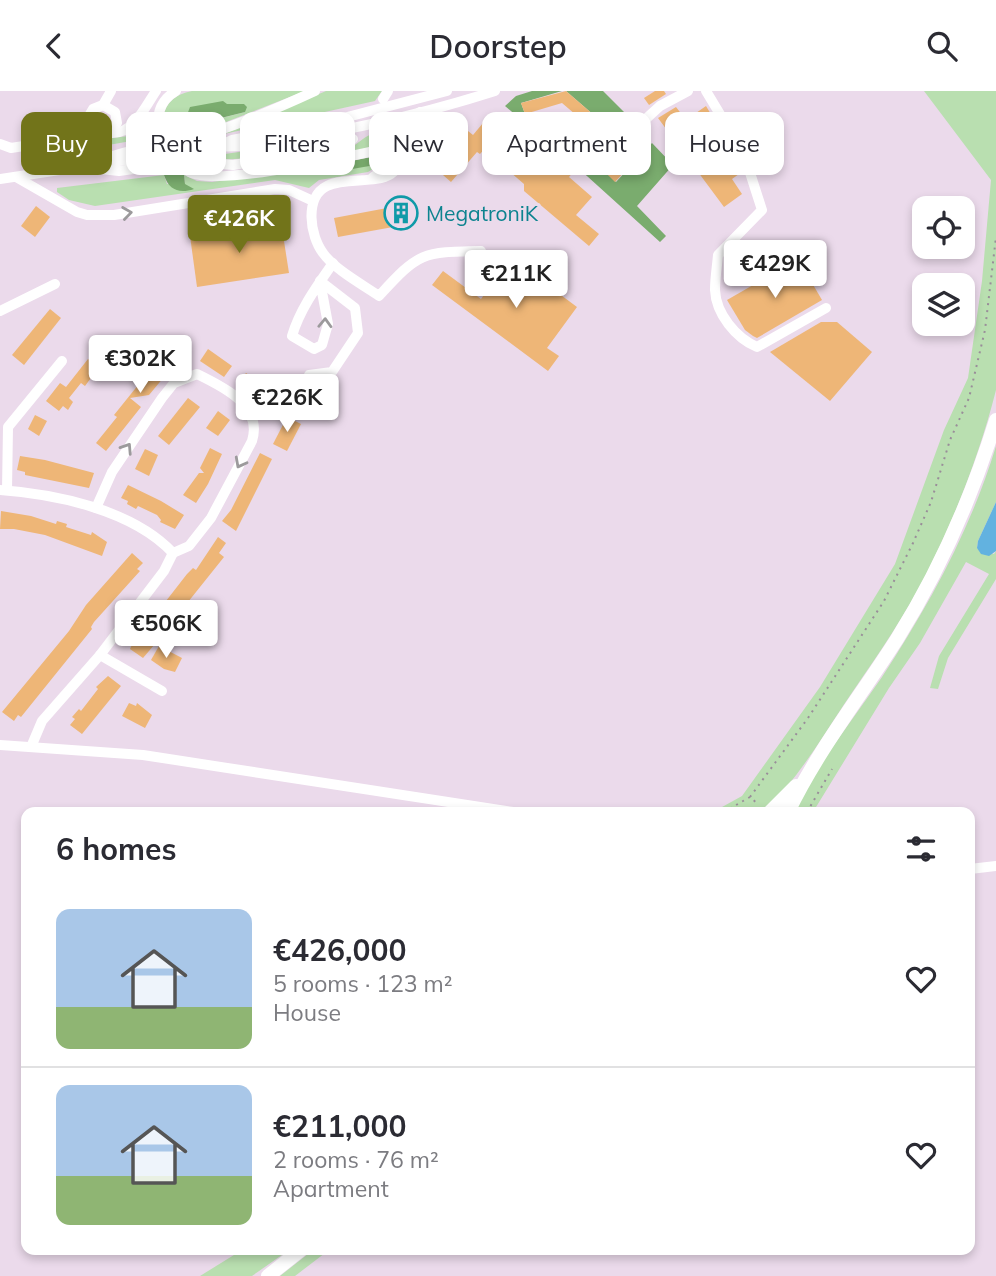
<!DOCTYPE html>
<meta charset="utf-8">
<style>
body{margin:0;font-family:Mulish,sans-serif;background:#f2f2f3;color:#2b2b33;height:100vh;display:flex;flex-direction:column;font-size:26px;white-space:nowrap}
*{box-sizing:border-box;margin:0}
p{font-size:23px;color:#7c7c81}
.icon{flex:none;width:38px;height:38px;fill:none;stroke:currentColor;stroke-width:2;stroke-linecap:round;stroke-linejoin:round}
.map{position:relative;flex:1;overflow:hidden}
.drawer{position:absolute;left:21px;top:716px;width:954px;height:448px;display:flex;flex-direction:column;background:#fff;border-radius:14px;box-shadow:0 4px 10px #0003}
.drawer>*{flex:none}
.guide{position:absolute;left:21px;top:21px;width:956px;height:63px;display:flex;gap:14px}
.fabs{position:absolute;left:912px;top:105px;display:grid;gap:14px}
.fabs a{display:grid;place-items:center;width:63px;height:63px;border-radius:14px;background:#fff;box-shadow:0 4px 10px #0003;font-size:35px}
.price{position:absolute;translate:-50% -60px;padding:0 16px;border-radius:7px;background:#fff;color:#222;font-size:23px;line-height:46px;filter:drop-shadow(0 2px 4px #0008)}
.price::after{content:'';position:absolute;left:50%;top:42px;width:21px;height:16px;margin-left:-10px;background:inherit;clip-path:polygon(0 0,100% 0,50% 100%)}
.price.on{background:#72741a;color:#fff}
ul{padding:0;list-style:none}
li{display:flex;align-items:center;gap:21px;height:175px;padding:0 35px}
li+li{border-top:2px solid #e1e1e2}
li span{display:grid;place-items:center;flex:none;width:196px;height:140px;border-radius:14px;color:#555}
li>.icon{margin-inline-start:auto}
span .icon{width:84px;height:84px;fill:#fffc;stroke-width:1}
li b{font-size:30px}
h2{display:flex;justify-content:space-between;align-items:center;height:84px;padding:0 35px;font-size:30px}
.tag{padding:0 24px;border-radius:14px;background:#fff;box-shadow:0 4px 10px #0003;font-size:24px;line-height:63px}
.tag.on{background:#72741a;color:#fff}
header{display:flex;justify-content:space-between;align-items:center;height:91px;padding:0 35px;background:#fff;font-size:32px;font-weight:600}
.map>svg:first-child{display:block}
.green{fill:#b9dfb0}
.forest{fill:#7aac6e}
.water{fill:#62b2e0}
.building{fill:#eeb677}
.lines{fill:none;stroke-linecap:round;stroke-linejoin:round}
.path{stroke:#998d99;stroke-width:2;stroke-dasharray:2 5;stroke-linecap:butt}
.minor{stroke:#fff;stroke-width:10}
.major{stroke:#fff;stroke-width:14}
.oneway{stroke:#9c9a9c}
.labels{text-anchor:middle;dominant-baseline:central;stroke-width:6;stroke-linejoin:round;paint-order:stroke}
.culture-label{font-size:21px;fill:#0d838f;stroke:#ebdaeb;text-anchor:start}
</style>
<header><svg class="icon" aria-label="back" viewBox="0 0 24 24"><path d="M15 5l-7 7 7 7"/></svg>Doorstep<svg class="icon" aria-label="search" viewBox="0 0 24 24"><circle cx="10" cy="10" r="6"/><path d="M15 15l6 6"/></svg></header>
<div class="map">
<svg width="996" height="1185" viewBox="0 0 996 1185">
<rect width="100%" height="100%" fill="#ebdaeb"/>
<g class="green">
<path d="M192,0H305L216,35L214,22L219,23L222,27L245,21L244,13H226L198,30L201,34L169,44C156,22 169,4 192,0Z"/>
<polygon points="326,0 382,0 375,10 224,43"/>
<path d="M924,0H996V299C979,366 953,432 921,493C898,536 870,575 843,615C818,653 796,690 763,721H713L742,705L820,596L895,473L944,339L968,287L982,190L991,89Z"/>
<path d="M386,39L387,54L341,63C359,54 364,42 386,39Z"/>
<polygon points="153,42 154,46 97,56 96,49"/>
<path d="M342,46L344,49C313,55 231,75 204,66Z"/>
<polygon points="375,73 381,73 368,81 319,89 309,97 275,89 95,115 69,109 57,101 57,97 164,84 167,93 185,93 184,84 197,90 212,91 327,75 329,82"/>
<path d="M996,355V411L978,450L977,457L994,463L996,460V488L948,567L938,598L930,597L939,565L989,483L966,471L920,552L889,597L813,721H793C817,673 852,630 882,586C929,514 971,438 996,355Z"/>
<polygon points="242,1159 289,1159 252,1185 200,1185"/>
<polygon points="313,1159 329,1159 295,1185 280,1185"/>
</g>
<g class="forest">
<path d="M532,0H562L521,12L525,23C546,35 564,38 582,55L570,70L505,15L516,5Z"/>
<polygon points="566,0 603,0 633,30 623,38 610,25 603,32"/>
<polygon points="223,10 227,13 244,13 247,16 245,21 221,27 219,23 215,23 216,35 204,39 198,30 189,30 187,24 190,16"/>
<polygon points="652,52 673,74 637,115 666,145 660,151 577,76 590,62 602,78 616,91"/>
<polygon points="386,63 381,73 329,82 327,75"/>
<path d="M176,82L184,84L185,93L194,98C179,103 169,99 164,84Z"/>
</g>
<polygon class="water" points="996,411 996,460 989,465 981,463 977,457 978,450"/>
<g class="building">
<polygon points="566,0 603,32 610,25 623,38 608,52 603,47 569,86 592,106 576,124 599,143 589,155 524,100 524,93 497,70 524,39 542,56 539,60 561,80 596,41 562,12 525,23 521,12"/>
<polygon points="655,0 664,0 666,3 649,14 644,7"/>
<polygon points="706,15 721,40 719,42 729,56 723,60 739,83 732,88 742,103 724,116 658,27 676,16 686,29"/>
<polygon points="483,32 497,44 480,63 477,61 451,91 428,71 448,47 456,54 468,40 473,44"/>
<polygon points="627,56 638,66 615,91 602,78"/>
<polygon points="411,107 415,132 338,146 334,127 387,117 386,112"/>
<polygon points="36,115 50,126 35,146 21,135"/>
<polygon points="281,131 289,182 197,196 190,145"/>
<polygon points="511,167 577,216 547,257 559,265 548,280 432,194 443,180 481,208"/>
<polygon points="798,168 822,209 757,247 753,245 745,239 727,209"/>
<polygon points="50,218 61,227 24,274 12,264"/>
<polygon points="821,231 837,231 872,261 830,310 770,261"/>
<polygon points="172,252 184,262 149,304 130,307 141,316 106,360 96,352 117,326 114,324"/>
<polygon points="208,258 232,275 224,286 200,270"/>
<polygon points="88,268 99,276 85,295 81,292 69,307 73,311 68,319 63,315 59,320 46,310 60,292 66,296"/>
<polygon points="246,282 280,307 271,320 237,294"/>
<polygon points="188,307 200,316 169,354 158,345"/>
<polygon points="218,320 230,329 218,345 206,337"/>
<polygon points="35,324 47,330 39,345 28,338"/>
<polygon points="287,326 301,333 287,360 273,353"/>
<polygon points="210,357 222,363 208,393 196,412 183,404 199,382 204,382 200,377"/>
<polygon points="145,358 158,364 149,385 135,378"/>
<polygon points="260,362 272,368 236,440 222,430 231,419"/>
<polygon points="20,365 45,369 94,382 89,397 25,384 25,381 17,379"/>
<polygon points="128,394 161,410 184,424 175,438 160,431 161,429 157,424 138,415 136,418 127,413 128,410 121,407"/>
<polygon points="1,420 31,425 56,433 57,430 67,433 66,436 91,444 92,441 107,451 102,465 45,444 14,438 0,438"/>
<polygon points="218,446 226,452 219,462 224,466 168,536 156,527 161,521 159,519 187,483 193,477 196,479"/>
<polygon points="132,462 143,472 137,478 140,480 94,531 91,536 92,538 21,626 18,624 14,630 2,621 69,540 86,514"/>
<polygon points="137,543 155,553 143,567 130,558"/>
<polygon points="159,555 182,567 175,581 164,578 151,569"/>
<polygon points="108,585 121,595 82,643 70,634 75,628 72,626 79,618 81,620 98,598 96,596"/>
<polygon points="129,612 136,615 137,612 152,624 145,637 122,625"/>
</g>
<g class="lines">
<g class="path">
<polyline points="750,706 808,627 884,510 913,452 931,411 950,349 969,307 985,239 996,146"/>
<polyline points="724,721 750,706 759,714"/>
<polyline points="807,721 832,678"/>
</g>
<g class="minor">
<path d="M706,0L744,63L762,119L718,164C717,176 715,187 715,199C716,223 736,247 757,256L826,217"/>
<polyline points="383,8 388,0"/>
<polyline points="103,14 111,0"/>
<path d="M420,21C414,26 409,31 406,38C401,53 407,72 391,83C375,93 346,86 327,95C304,106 310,145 323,162C334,178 363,194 379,205C419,161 422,161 481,160"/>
<path d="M110,42C133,44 145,16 156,0"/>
<path d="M162,45C154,27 159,10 176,0"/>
<path d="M0,53L11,57L68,48C83,54 110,47 117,32L115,21L103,14L93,18L87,28L92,40L103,44"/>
<polyline points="219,55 232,49 332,30 447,0"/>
<polyline points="603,67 660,15 688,0"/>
<path d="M100,70C128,57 149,59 178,51C225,40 272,20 315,0"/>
<polyline points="101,78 119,80 190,70 233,74 332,58 345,54 353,48"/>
<path d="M188,80C214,99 367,60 405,54"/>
<polyline points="16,86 77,121 87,124 114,124 275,98 289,99 313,110"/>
<path d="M373,86C397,72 387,49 396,27"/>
<path d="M0,88L218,55C239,57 260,52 281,49C354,39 426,22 495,0"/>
<path d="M320,190L328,233L322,254L314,258L292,245C300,218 317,195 333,172"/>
<polyline points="0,220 55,193"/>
<polyline points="309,284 332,281 358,242 355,217 320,190"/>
<path d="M0,399C56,403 133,419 173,462"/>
<polyline points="7,399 8,336 62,270"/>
<path d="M96,417L112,381L162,307L174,292L197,283C224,296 263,315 252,350L211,427L189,455L173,462"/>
<polyline points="100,564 162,600"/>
<polyline points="0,654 143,664 513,721"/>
<polyline points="31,656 42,630 100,564 164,480 173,462"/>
<polyline points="970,778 996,775"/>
</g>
<g class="major">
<polyline points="770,721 796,695"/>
<path d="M788,721C818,659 860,606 897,548C940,479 972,406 996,329"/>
<polyline points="268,1185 302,1158"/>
</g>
</g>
<defs><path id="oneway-chevron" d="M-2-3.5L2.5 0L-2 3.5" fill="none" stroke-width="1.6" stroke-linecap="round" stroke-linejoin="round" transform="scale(1.75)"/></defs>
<g class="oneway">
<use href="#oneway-chevron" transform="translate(127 122) rotate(-8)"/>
<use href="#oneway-chevron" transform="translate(325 232) rotate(-88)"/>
<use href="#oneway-chevron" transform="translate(127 357) rotate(-57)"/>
<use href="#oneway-chevron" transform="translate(240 372) rotate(118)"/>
</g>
<defs>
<symbol id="building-ring" viewBox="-11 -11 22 22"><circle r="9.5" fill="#ebdaeb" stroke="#0f9aa8" stroke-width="1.5"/><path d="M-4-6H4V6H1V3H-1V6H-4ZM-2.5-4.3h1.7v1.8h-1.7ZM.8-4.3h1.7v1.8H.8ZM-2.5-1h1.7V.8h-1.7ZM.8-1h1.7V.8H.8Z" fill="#0f9aa8"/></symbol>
</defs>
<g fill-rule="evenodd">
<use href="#building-ring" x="382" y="103" width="38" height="38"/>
</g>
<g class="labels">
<g class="culture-label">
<text x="426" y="122">MegatroniK</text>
</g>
</g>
</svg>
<div class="fabs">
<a><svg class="icon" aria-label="locate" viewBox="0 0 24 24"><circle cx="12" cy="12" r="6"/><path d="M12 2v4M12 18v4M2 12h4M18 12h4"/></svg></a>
<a><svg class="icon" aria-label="layers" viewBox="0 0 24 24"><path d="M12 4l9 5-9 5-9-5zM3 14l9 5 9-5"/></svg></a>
</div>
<b class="price on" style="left:239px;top:164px">€426K</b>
<b class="price" style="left:775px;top:209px">€429K</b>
<b class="price" style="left:516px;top:219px">€211K</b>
<b class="price" style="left:140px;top:304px">€302K</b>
<b class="price" style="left:287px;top:343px">€226K</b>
<b class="price" style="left:166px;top:569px">€506K</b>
<div class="guide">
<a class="tag on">Buy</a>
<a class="tag">Rent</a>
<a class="tag">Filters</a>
<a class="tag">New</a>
<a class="tag">Apartment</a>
<a class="tag">House</a>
</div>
<section class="drawer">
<h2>6 homes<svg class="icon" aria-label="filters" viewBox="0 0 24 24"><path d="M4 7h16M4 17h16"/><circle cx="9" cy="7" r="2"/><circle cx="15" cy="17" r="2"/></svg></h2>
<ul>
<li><span style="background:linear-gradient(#a9c7e8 70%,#8fb573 0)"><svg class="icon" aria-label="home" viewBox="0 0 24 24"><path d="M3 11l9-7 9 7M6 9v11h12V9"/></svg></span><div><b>€426,000</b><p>5 rooms · 123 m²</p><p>House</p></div><svg class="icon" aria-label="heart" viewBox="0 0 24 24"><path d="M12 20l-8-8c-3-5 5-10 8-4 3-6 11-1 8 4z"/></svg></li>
<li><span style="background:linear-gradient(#a9c7e8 65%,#8fb573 0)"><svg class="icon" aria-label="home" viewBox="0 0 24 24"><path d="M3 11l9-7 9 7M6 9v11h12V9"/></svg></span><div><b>€211,000</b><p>2 rooms · 76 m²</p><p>Apartment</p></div><svg class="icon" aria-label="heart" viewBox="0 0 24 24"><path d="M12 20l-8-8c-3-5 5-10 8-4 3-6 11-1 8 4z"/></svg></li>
</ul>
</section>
</div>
